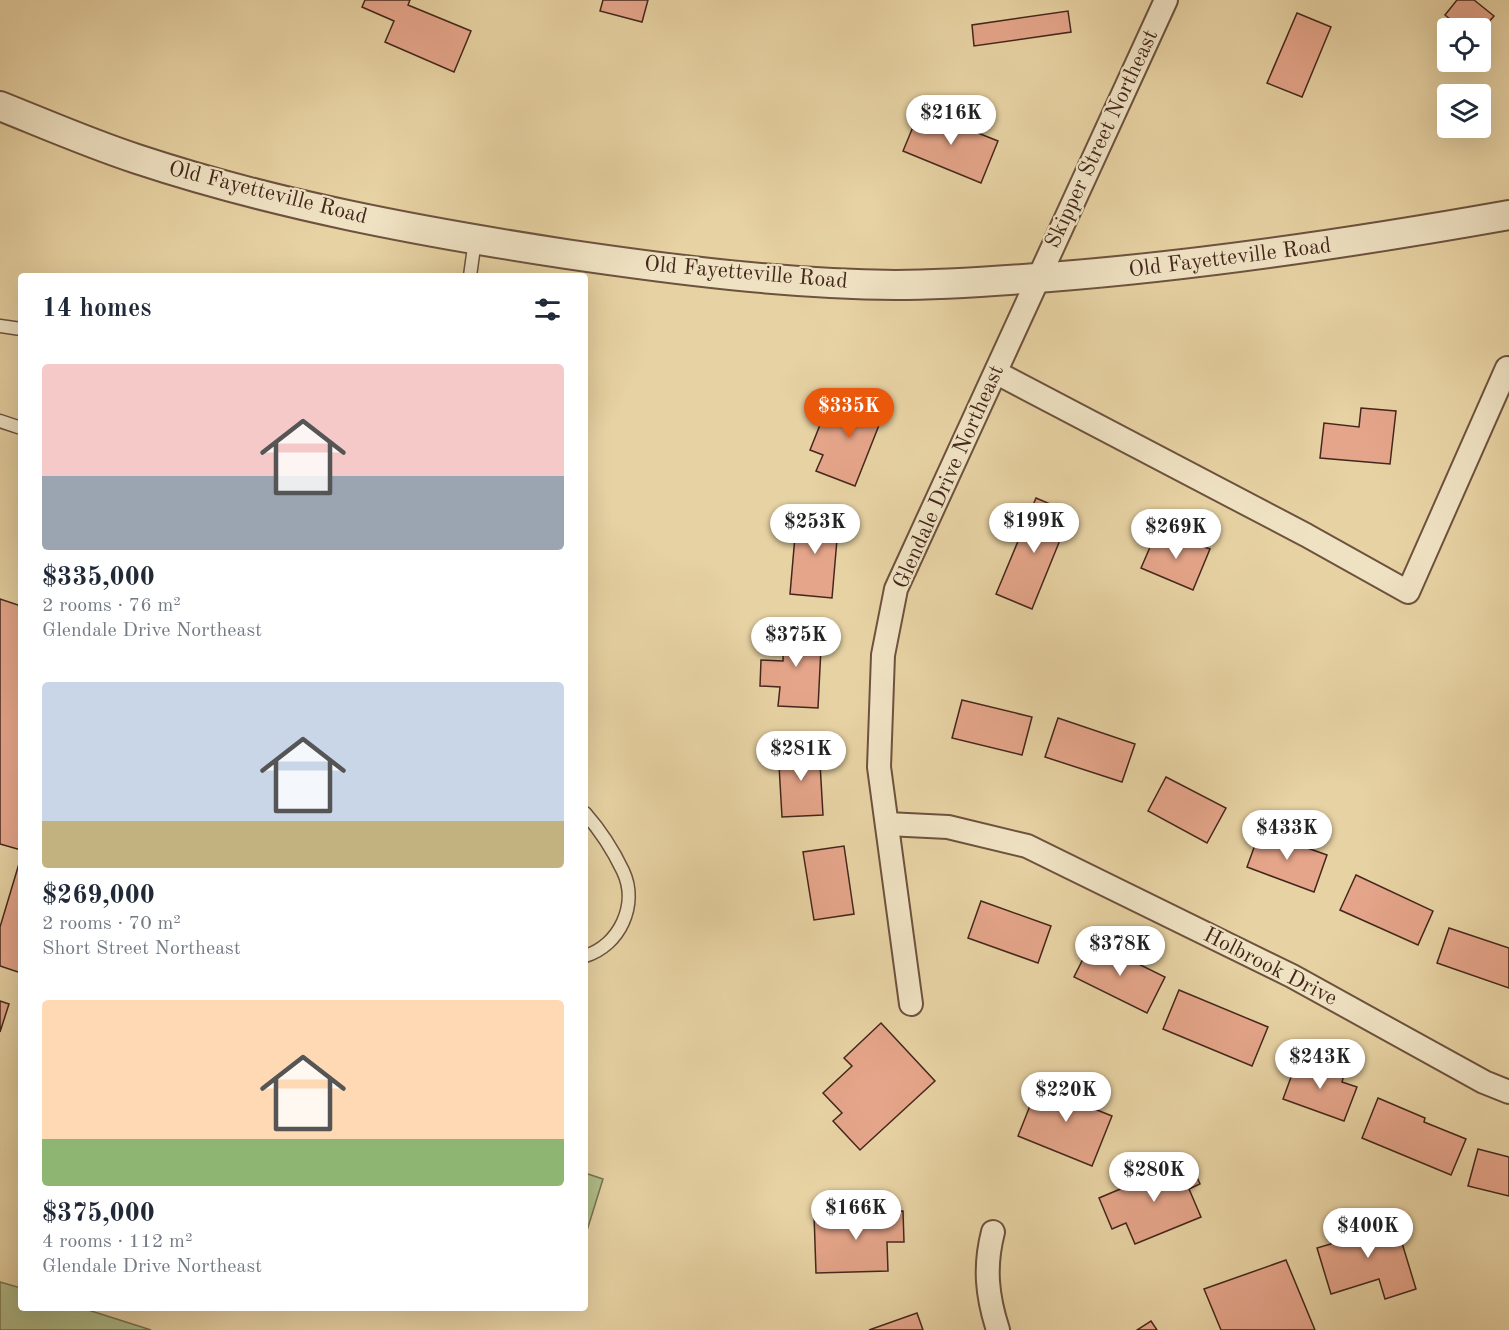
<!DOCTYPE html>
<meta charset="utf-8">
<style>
body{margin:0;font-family:"Old Standard TT",serif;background:#f2f2f3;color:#1f2937;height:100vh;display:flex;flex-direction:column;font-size:22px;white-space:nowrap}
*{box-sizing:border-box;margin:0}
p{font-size:20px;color:#747a83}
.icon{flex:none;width:33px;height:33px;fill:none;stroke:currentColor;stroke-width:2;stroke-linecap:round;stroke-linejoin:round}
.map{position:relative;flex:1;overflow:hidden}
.side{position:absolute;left:18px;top:273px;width:570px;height:1038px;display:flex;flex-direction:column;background:#fff;border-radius:6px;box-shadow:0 6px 24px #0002}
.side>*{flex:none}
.fabs{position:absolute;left:1437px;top:18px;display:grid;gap:12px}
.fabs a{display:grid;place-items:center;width:54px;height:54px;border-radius:6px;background:#fff;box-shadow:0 6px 24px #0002;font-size:30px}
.price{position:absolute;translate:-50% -51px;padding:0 14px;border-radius:21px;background:#fff;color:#222;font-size:20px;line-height:39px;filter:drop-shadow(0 2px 3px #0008)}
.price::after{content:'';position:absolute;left:50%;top:36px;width:18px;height:14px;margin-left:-9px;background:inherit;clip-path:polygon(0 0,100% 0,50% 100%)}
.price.current{background:#ea580c;color:#fff}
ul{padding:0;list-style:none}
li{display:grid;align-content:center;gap:12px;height:318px;padding:0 24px}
li span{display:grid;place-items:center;height:186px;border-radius:6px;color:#555}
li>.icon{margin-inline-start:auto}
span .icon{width:108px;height:108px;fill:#fffc;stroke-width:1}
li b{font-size:26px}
h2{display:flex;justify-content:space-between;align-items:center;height:72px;padding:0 24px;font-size:26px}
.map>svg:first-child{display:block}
.green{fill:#b1bd89;stroke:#7a7252;stroke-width:1.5}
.building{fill:#e5a58a;stroke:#44271c;stroke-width:1.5}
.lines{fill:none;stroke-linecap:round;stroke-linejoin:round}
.service-casing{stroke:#6d523e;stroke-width:15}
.minor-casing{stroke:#6d523e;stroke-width:26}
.tertiary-casing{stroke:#6d523e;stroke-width:32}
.service{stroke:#efe2c3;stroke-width:12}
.minor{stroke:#efe2c3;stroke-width:22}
.tertiary{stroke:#efe2c3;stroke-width:28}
.labels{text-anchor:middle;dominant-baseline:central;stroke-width:4.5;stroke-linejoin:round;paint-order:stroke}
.street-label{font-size:22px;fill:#44271c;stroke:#efe2c3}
</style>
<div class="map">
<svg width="1509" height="1330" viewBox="0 0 1509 1330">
<rect width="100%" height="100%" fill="#e7d2a3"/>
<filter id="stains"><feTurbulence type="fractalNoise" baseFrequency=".00333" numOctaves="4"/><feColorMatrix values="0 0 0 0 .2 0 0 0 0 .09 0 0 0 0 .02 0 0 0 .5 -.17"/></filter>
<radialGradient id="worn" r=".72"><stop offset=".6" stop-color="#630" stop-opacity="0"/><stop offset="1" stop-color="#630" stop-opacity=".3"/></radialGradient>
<g class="green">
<polygon points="585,1173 603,1179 585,1237"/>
<polygon points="0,1282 21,1288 21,1308 82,1308 151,1330 0,1330"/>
</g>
<g class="building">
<polygon points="365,0 410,0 408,5 471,31 454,72 385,42 394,21 362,7"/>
<polygon points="603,0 648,0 642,22 600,11"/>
<polygon points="1457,0 1474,0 1494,16 1480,32 1480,28 1461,28 1445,15"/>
<polygon points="1068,11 1071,32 974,46 972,25"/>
<polygon points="1297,13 1331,27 1302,97 1267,83"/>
<polygon points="920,110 998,141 981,183 903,151"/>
<polygon points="852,391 887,405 855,486 816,471 823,455 810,450 822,420 838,426"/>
<polygon points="1361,408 1396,411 1390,464 1320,458 1324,423 1359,427"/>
<polygon points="1036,498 1071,513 1032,609 996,594"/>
<polygon points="797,513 839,516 832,598 790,594"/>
<polygon points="1157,531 1210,549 1193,590 1141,568"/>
<polygon points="0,599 21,606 21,850 0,844"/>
<polygon points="784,625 822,627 818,708 778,706 780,687 760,686 761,660 783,661"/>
<polygon points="962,700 1032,717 1022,755 952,738"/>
<polygon points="1058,718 1135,744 1122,782 1045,757"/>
<polygon points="819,746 823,815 782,817 778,748"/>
<polygon points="1166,777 1226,808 1207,843 1148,811"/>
<polygon points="1260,831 1327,855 1314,892 1247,867"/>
<polygon points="844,846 854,914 814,920 803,852"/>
<polygon points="21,857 21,973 0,966 0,927"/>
<polygon points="1356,875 1433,911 1418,945 1340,910"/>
<polygon points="981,901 1051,926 1038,963 968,938"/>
<polygon points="1449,928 1509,948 1509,988 1437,963"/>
<polygon points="1092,941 1165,977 1147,1013 1074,977"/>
<polygon points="1179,990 1268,1027 1252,1066 1163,1029"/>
<polygon points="0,1001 9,1004 0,1032"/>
<polygon points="881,1023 935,1081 860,1150 833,1121 842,1113 823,1093 852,1066 844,1058"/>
<polygon points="1298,1058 1344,1075 1342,1082 1357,1087 1344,1121 1283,1099"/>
<polygon points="1070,1079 1088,1087 1082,1104 1112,1116 1092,1166 1018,1136 1039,1083 1065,1093"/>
<polygon points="1378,1098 1425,1118 1424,1122 1466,1139 1451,1175 1362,1138"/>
<polygon points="1478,1149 1509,1157 1509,1196 1468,1186"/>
<polygon points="1189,1160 1200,1184 1189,1189 1201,1217 1135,1244 1126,1223 1112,1229 1099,1198"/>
<polygon points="903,1211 904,1242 887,1242 888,1271 816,1273 814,1214"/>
<polygon points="1362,1217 1366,1229 1395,1220 1416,1289 1385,1299 1379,1279 1331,1294 1317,1248 1344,1240 1339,1224"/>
<polygon points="1286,1260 1315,1330 1221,1330 1204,1289"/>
<polygon points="917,1313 923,1330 869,1330"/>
<polygon points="1151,1321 1157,1330 1137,1330"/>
</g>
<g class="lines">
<defs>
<g id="service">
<polyline points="470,276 475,240"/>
<polyline points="0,326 21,329"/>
<polyline points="0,421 21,428"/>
<path d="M585,813C599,829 614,852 623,871C639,905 619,946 585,956"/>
</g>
<g id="minor">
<polyline points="997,373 1306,535 1408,592 1507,368"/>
<polyline points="887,824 948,827 1027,846 1292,976 1484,1082 1509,1092"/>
<polyline points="911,1004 879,767 883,655 896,589 1166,0"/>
<path d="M993,1232C984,1267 987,1296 998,1330"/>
</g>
<path id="tertiary" d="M0,106C45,124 91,144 137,159C276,205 422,232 566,254C675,270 786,284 896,285C948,285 999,281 1050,277C1205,265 1357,242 1509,215"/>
</defs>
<use href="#service" class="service-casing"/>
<use href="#minor" class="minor-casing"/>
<use href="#tertiary" class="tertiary-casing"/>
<use href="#service" class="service"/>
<use href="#minor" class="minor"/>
<use href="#tertiary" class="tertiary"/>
</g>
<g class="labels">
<g class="street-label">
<text transform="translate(1102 139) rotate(-65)">Skipper Street Northeast</text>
<text transform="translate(268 193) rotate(14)">Old Fayetteville Road</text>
<text transform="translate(1230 258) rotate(-7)">Old Fayetteville Road</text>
<text transform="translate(746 273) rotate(5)">Old Fayetteville Road</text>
<text transform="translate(949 477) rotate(-66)">Glendale Drive Northeast</text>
<text transform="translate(1270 967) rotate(27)">Holbrook Drive</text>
</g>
</g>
<rect width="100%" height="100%" filter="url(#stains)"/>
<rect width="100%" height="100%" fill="url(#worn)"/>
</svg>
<div class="fabs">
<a><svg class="icon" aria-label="locate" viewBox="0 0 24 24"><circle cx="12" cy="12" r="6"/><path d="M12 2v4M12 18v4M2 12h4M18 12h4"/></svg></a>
<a><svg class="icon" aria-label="layers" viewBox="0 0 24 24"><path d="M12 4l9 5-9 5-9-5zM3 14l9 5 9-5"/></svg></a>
</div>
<b class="price" style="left:951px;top:146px">$216K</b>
<b class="price current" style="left:849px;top:439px">$335K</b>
<b class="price" style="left:1034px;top:554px">$199K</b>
<b class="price" style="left:815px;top:555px">$253K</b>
<b class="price" style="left:1176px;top:560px">$269K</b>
<b class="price" style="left:796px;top:668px">$375K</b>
<b class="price" style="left:801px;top:782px">$281K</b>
<b class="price" style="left:1287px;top:861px">$433K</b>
<b class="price" style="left:1120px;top:977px">$378K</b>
<b class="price" style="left:1320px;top:1090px">$243K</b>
<b class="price" style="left:1066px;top:1123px">$220K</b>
<b class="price" style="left:1154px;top:1203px">$280K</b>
<b class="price" style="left:856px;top:1241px">$166K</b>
<b class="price" style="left:1368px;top:1259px">$400K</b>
<section class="side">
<h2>14 homes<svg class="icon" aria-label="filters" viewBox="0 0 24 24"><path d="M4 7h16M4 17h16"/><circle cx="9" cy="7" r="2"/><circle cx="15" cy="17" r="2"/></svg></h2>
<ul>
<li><span style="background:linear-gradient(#f6c9c9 60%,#9aa5b1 0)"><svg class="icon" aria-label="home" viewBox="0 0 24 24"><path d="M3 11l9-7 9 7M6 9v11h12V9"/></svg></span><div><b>$335,000</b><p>2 rooms · 76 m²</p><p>Glendale Drive Northeast</p></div></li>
<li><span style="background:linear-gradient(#c9d6e8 75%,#c2b280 0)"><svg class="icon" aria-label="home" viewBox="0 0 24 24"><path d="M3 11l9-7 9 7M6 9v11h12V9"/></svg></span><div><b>$269,000</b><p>2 rooms · 70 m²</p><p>Short Street Northeast</p></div></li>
<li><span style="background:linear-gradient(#ffd9b3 75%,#8fb573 0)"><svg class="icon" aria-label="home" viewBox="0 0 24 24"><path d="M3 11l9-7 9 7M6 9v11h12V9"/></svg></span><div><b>$375,000</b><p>4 rooms · 112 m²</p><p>Glendale Drive Northeast</p></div></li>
</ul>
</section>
</div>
